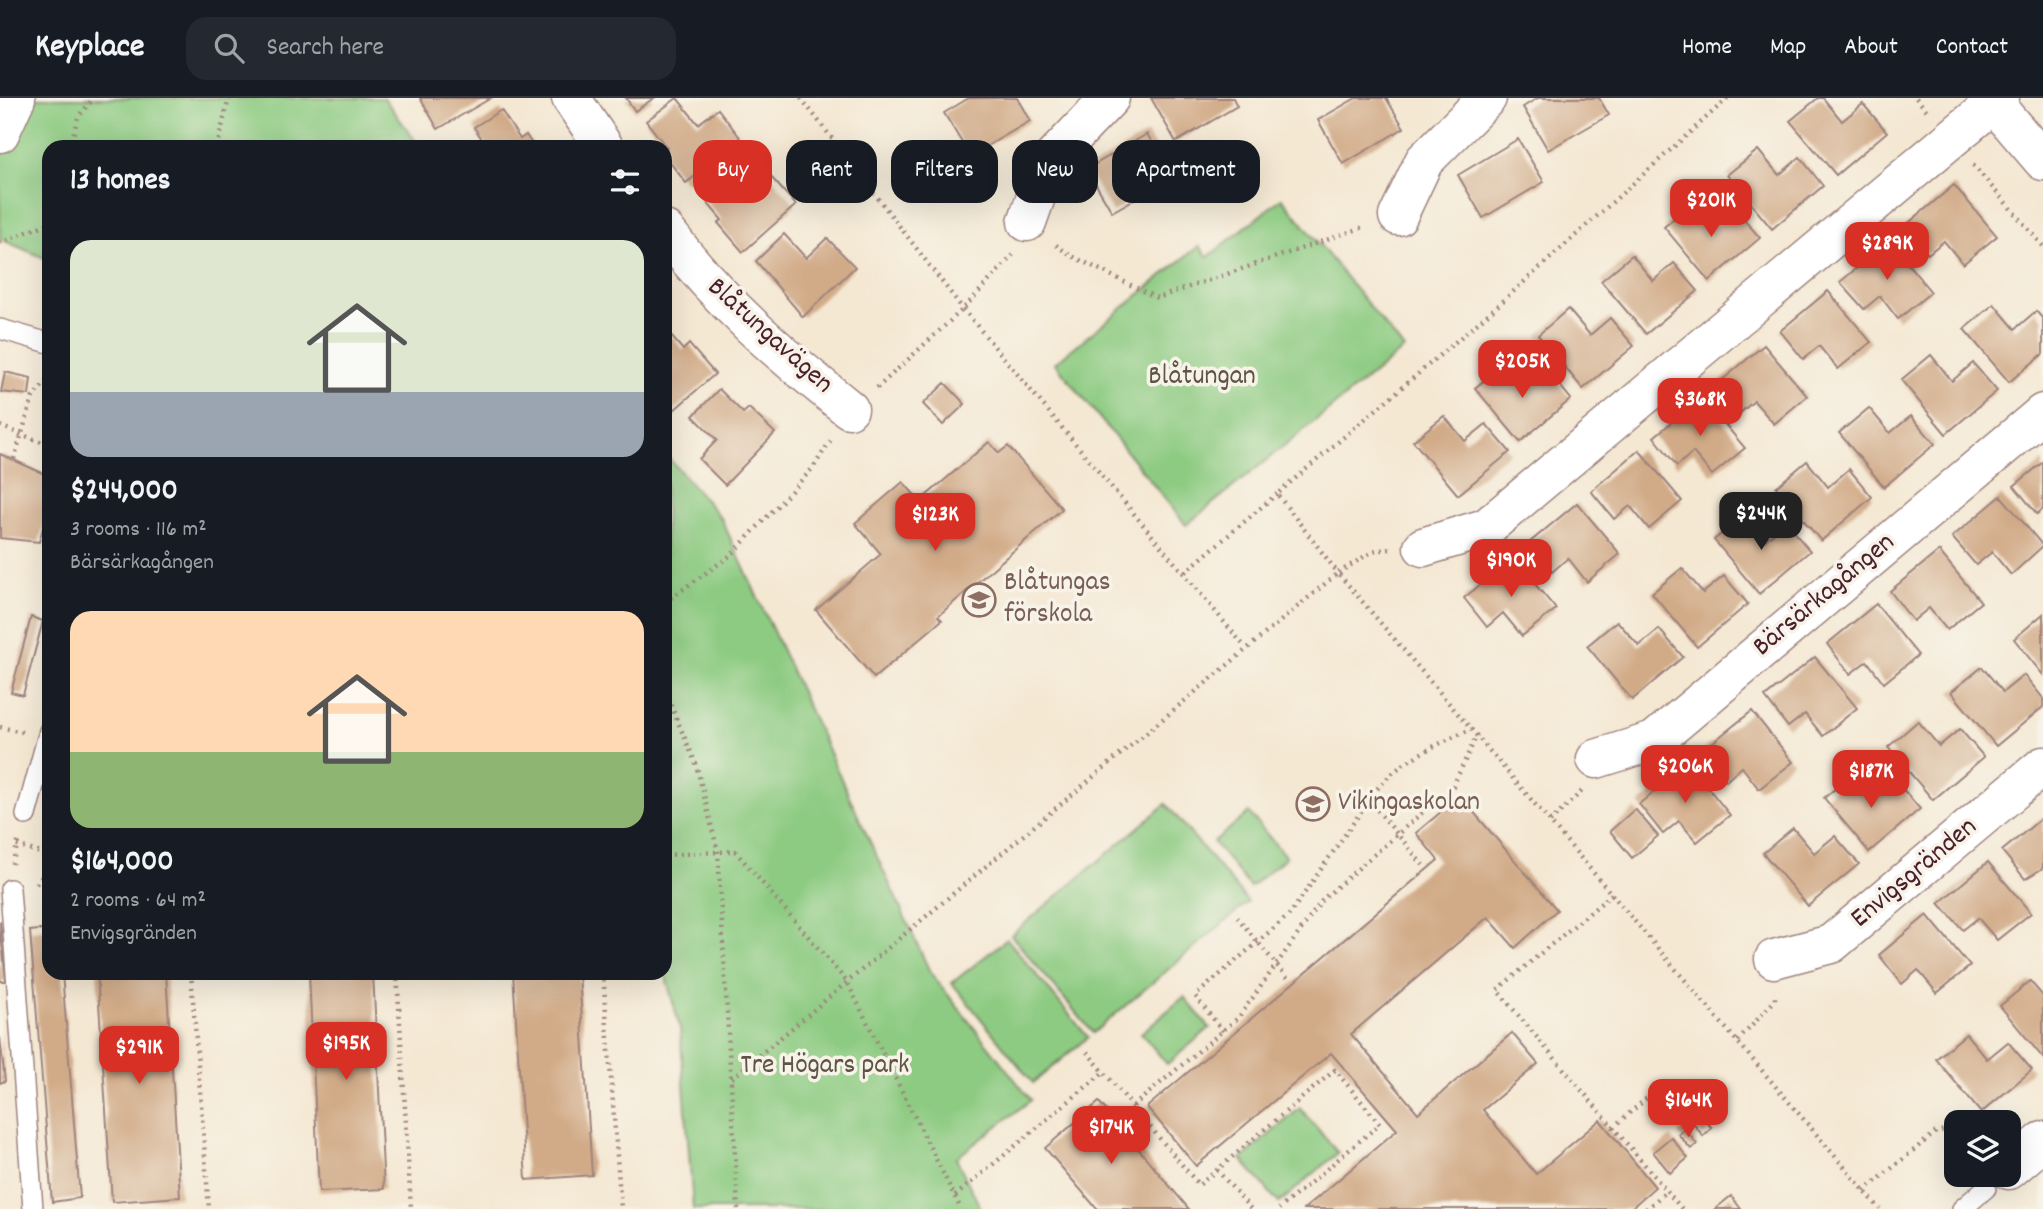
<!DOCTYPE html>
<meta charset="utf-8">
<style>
body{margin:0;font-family:Dekko,sans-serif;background:#242831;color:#f1f3f6;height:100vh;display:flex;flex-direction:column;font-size:26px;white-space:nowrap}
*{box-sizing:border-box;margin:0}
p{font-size:23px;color:#9ea1a6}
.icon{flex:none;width:38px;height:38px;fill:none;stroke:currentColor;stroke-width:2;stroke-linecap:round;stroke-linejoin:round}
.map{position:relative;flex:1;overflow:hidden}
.panel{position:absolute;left:42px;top:42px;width:630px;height:840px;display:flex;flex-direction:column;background:#171b24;border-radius:21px;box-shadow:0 7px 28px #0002}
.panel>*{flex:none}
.banner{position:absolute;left:693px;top:42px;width:665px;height:63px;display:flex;gap:14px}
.fabs{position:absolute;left:1944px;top:1012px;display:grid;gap:14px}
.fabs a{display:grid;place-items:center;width:77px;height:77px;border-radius:14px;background:#171b24;box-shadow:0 7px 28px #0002;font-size:35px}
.price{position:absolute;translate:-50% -60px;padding:0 16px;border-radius:14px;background:#d93025;color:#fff;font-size:23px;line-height:46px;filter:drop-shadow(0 2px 4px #0008)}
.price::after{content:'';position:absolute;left:50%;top:42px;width:21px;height:16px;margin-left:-10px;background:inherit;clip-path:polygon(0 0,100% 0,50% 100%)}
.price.selected{background:#222;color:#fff}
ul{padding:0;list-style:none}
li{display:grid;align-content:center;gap:14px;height:371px;padding:0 28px}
li span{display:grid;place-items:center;height:217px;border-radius:21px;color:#555}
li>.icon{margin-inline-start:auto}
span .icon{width:126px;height:126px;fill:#fffc;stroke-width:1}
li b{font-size:30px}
h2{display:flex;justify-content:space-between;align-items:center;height:84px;padding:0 28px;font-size:30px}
.pill{padding:0 24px;border-radius:21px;background:#171b24;box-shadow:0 7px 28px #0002;font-size:24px;line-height:63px}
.pill.selected{background:#d93025;color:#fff}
header{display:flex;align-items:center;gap:42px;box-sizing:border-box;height:98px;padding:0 35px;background:#171b24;border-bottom:2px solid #363941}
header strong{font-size:33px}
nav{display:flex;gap:38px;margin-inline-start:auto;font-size:24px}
.search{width:490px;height:63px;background:#242831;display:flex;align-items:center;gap:18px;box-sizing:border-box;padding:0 24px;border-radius:21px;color:#9ea1a6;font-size:26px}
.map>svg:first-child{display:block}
.green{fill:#8dcb82;stroke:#6c7556;stroke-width:2}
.building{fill:#d1ab88}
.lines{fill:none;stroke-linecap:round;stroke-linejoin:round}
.lane-casing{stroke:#9f847f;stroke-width:22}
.street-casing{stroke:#9f847f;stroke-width:41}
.secondary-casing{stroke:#9f847f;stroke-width:41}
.path{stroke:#9f847f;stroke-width:4.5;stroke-dasharray:2 5;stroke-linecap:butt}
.lane{stroke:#fff;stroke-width:19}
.street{stroke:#fff;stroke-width:38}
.secondary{stroke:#fff;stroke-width:38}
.labels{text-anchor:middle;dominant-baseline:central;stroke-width:7;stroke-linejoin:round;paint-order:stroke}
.street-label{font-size:28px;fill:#4a1f2b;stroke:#f7f3e8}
.park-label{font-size:28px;fill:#5e5345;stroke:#f7f3e8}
.education-label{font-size:28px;fill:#785e54;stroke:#f7f3e8;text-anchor:start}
</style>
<header>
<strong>Keyplace</strong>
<div class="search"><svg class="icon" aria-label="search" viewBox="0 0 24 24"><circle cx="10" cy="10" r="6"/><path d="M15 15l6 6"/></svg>Search here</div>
<nav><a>Home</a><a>Map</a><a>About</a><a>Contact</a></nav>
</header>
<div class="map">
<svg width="2043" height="1111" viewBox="0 0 2043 1111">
<rect width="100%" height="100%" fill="#f7f3e8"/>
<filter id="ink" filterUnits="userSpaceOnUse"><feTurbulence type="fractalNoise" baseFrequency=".0143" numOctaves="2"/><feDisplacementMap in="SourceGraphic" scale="14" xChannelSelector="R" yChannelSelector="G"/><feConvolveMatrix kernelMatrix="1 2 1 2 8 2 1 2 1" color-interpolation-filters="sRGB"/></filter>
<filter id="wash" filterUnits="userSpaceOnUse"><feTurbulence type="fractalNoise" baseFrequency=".00686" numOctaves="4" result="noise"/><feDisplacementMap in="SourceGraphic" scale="28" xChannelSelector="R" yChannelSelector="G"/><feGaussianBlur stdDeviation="1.57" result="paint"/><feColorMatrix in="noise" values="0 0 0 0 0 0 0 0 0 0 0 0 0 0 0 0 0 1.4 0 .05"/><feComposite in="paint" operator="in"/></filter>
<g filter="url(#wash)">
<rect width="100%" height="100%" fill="#f4e8d3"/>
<g class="green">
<polygon points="0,0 384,0 420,49 49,49 49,162 0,141"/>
<polygon points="1282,100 1404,251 1186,427 1055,265 1199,148 1208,159"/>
<polygon points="665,356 721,420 930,874 1031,1002 956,1060 981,1111 693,1111 680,930 665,875"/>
<polygon points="1166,706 1248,804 1093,935 1011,837"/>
<polygon points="1249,715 1286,759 1250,789 1213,744"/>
<polygon points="1007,841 1088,939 1033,985 952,885"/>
<polygon points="1184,899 1210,930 1167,966 1141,935"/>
<polygon points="1300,1010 1338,1055 1279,1105 1241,1061"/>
</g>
<g id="blocks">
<g class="building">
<polygon points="420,0 491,0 438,31"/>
<polygon points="626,0 654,0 635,13"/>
<polygon points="677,0 698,26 718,11 742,42 686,85 665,58 667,50 646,23"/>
<polygon points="969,0 1017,0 1030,23 970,58 944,15"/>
<polygon points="1151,0 1233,0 1237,8 1176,44"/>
<polygon points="1356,0 1386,0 1404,30 1343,66 1318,22"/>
<polygon points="1538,0 1599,0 1609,17 1548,52 1523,9"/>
<polygon points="1818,0 1823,0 1842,23 1863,6 1887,34 1836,77 1790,23"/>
<polygon points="501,12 520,41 526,37 534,49 487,49 474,29"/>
<polygon points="1147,36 1173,79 1112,114 1087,71"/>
<polygon points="1518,41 1544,84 1483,120 1458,77"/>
<polygon points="1758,52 1779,77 1800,59 1823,88 1772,131 1727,77"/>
<polygon points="728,69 752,96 771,79 796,107 743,154 718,125 722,122 699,95"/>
<polygon points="1954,87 1997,138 1963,166 1944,143 1928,156 1905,128"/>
<polygon points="1694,104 1716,129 1736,112 1760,140 1709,183 1664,129"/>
<polygon points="784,136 806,160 827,140 855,169 803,219 756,163"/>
<polygon points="1889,143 1931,194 1898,221 1880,198 1864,211 1840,184"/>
<polygon points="1632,157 1653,183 1674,165 1698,193 1646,236 1601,183"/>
<polygon points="1828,193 1871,244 1838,271 1819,248 1803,261 1780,233"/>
<polygon points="1994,206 2015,231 2036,213 2043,221 2043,256 2009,284 1964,231"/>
<polygon points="1568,211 1590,237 1610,220 1634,248 1583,291 1538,237"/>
<polygon points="665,231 683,252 689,246 715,276 665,320"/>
<polygon points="1764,247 1807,298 1774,326 1754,303 1739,316 1715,288"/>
<polygon points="1931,257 1952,283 1973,265 1997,293 1946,336 1901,282"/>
<polygon points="1505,265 1526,291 1548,273 1571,301 1520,344 1475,290"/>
<polygon points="5,274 31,280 29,297 1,294"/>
<polygon points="945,285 965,306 943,327 923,306"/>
<polygon points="719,291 743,315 749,310 775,335 725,387 699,361 717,342 693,318"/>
<polygon points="1702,299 1745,350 1712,377 1693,354 1677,368 1654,339"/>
<polygon points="1869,310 1890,335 1911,318 1935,346 1884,389 1839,335"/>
<polygon points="1444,318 1465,343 1486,326 1510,354 1458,397 1413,343"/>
<polygon points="989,344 999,355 1008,348 1062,411 938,518 942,522 874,580 816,512 881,456 855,425 903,384 920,403"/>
<polygon points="1639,352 1682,403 1649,431 1630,408 1614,421 1591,393"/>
<polygon points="0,356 49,378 49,407 39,444 0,440"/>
<polygon points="1807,363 1828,389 1849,371 1872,399 1821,443 1776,389"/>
<polygon points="2043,364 2043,411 2037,416 2014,388"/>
<polygon points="2001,398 2043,448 2011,477 1992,454 1976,467 1952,439"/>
<polygon points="1577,405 1620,456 1587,484 1568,460 1552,474 1529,445"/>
<polygon points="1744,417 1765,442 1786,425 1810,453 1759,496 1714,442"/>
<polygon points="1939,453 1981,504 1947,532 1929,510 1913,523 1890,493"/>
<polygon points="1513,460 1556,511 1522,538 1503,515 1487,529 1464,500"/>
<polygon points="1682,470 1703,495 1724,478 1748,506 1697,549 1652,495"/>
<polygon points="1876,506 1918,557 1884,585 1867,563 1850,576 1827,546"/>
<polygon points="2043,516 2043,577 2014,541"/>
<polygon points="31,519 43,523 23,597 11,594"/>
<polygon points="1617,523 1639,548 1659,531 1683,559 1632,602 1587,548"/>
<polygon points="1815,559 1857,610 1823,638 1805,616 1788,629 1765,599"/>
<polygon points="1982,569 2003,594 2024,577 2043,600 2043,609 1996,648 1951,594"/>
<polygon points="1752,613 1793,664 1759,691 1742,669 1726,683 1702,653"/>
<polygon points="1918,623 1939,648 1960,631 1984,659 1933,702 1888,649"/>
<polygon points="1689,666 1730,717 1697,744 1679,723 1663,736 1639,706"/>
<polygon points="1854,675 1875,700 1896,683 1920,711 1869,754 1824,700"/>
<polygon points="1460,698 1557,812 1515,850 1488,819 1351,936 1418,1015 1512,935 1538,966 1483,1012 1536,1076 1600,1022 1655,1089 1630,1111 1304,1111 1397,1032 1331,955 1196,1068 1147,1009 1438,762 1416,735"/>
<polygon points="1635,711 1658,738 1632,760 1610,733"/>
<polygon points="2043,719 2043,770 2025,781 2002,753"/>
<polygon points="1793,730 1814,755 1835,738 1859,766 1808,808 1763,755"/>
<polygon points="1988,764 2031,815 1997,842 1978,820 1963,832 1939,805"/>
<polygon points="1927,817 1970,868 1937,895 1918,872 1902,886 1879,857"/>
<polygon points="0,823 6,883 0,883"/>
<polygon points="49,831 49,875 62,875 80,1100 52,1104 30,833"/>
<polygon points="97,875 166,875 180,1099 112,1104"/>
<polygon points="309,875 373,875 384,1091 319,1094"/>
<polygon points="513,875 579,875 592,1077 526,1082"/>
<polygon points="2030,883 2043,898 2043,960 2000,908"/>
<polygon points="1966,936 1987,961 2008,944 2032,972 1981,1015 1936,961"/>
<polygon points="0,939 5,983 0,985"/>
<polygon points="1099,1004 1189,1111 1097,1111 1045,1050"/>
<polygon points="1698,1014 1712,1030 1703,1038 1690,1021"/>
<polygon points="1685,1031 1697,1046 1691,1051 1678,1036"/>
<polygon points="1671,1039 1688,1060 1670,1075 1653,1054"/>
<polygon points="1731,1098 1741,1111 1715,1111"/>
</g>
</g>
</g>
<g filter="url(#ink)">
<use href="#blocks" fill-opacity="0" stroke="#9f847f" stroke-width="2"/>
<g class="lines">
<defs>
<g id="lane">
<polyline points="0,231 49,245"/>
<polyline points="26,717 49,633"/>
<polyline points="10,791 33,1111"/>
<polyline points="1962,1111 1986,1090"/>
</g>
<g id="street">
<polyline points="571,0 604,49"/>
<polyline points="1398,118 1424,63 1487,0"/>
<polyline points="1027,124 1048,65 1110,0"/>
<path d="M665,132C720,205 779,255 849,311"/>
<polyline points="1423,449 1486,430 2000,0"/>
<polyline points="1596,661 1654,643 2043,315"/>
<polyline points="1774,861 1831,846 2043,668"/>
<polyline points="2009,1072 2043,1043"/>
</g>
<g id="secondary">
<polyline points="1989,0 2043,63"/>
<polyline points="0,35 16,0"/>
</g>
</defs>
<use href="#lane" class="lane-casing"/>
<use href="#street" class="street-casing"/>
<use href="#secondary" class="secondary-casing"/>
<g class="path">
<polyline points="801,0 963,211 1245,549"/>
<polyline points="1916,0 1929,15"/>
<polyline points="70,49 78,19 94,0"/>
<polyline points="217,49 229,0"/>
<polyline points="1973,67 2043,148"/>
<polyline points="0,145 49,125"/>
<polyline points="1056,147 1070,157 1157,200 1364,129"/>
<polyline points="877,290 963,211 1013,157"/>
<polyline points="0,328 49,347"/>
<polyline points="14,361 33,299 47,283 49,285"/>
<polyline points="1390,451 1373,453 1338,475 1277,396 1494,211 1728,0"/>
<polyline points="1185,474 1277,396"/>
<polyline points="665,504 731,457 813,370 832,340"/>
<polyline points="665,594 696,666 718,754 738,1111"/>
<polyline points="0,629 22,634"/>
<path d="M1369,702C1393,665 1433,648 1472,631"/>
<polyline points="1550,724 1582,693"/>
<polyline points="17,747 49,758"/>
<polyline points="665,757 735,753 847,884 961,1111"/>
<polyline points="12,766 19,741"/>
<polyline points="36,786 49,770"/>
<polyline points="1612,796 1497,892 1682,1111"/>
<polyline points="1237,819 1290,883"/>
<polyline points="191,875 209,1111"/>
<polyline points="397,875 411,1111"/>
<polyline points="603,875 621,1111"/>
<polyline points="1223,933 1195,898 1290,816 1369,702 1423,767"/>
<polyline points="1738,943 1775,902 1775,895"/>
<polyline points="1087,954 1199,1087 1335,972 1380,1026 1279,1111"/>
<polyline points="732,980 1338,475 1880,1111"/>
<polyline points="1133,1008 1239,919 1323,801 1453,688 1477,637"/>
<polyline points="1613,1029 1660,989"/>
<polyline points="1217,1072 1251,1111"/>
<polyline points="1864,1093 1936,1034 1956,1029"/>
<polyline points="955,1098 1104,974"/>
<polyline points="1646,1111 1667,1093"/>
</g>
<use href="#lane" class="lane"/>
<use href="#street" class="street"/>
<use href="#secondary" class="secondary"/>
</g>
</g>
<defs>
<symbol id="school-ring" viewBox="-11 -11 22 22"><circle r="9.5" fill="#f7f3e8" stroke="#8d6e63" stroke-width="1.5"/><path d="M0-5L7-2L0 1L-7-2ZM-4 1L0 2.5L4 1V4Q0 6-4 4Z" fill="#8d6e63"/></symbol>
</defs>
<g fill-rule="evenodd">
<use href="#school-ring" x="960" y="483" width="38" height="38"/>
<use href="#school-ring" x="1294" y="687" width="38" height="38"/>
</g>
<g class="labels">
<g class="street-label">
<text transform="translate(769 239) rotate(42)">Blåtungavägen</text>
<text transform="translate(1825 498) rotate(-40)">Bärsärkagången</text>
<text transform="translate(1915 776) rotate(-40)">Envigsgränden</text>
</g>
<g class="park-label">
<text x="1202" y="280">Blåtungan</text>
<text x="825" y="969">Tre Högars park</text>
</g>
<g class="education-label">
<text x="1004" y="486">Blåtungas<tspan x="1004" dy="32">förskola</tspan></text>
<text x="1338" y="706">Vikingaskolan</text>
</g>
</g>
</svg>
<div class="fabs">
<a><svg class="icon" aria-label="layers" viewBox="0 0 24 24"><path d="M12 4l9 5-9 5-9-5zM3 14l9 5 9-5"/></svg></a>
</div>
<b class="price" style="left:1711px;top:141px">$201K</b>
<b class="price" style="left:1887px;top:184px">$289K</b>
<b class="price" style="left:1522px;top:302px">$205K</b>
<b class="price" style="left:1700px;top:340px">$368K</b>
<b class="price selected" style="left:1761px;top:454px">$244K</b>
<b class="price" style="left:935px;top:455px">$123K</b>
<b class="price" style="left:1511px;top:501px">$190K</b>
<b class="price" style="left:1685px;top:707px">$206K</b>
<b class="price" style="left:1871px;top:712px">$187K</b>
<b class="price" style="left:346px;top:984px">$195K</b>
<b class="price" style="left:139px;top:988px">$291K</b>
<b class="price" style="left:1688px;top:1041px">$164K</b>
<b class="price" style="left:1111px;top:1068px">$174K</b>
<div class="banner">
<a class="pill selected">Buy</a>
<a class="pill">Rent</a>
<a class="pill">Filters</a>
<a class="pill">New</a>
<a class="pill">Apartment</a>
</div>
<section class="panel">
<h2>13 homes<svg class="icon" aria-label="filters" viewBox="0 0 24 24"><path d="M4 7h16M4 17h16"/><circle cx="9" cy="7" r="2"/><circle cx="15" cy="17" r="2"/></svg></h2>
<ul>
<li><span style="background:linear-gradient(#dfe7d0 70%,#9aa5b1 0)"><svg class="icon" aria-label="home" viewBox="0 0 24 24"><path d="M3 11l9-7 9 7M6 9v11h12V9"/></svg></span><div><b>$244,000</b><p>3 rooms · 116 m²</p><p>Bärsärkagången</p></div></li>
<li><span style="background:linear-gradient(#ffd9b3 65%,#8fb573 0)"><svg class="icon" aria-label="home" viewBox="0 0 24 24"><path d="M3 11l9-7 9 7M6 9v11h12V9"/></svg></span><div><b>$164,000</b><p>2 rooms · 64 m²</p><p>Envigsgränden</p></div></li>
</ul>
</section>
</div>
